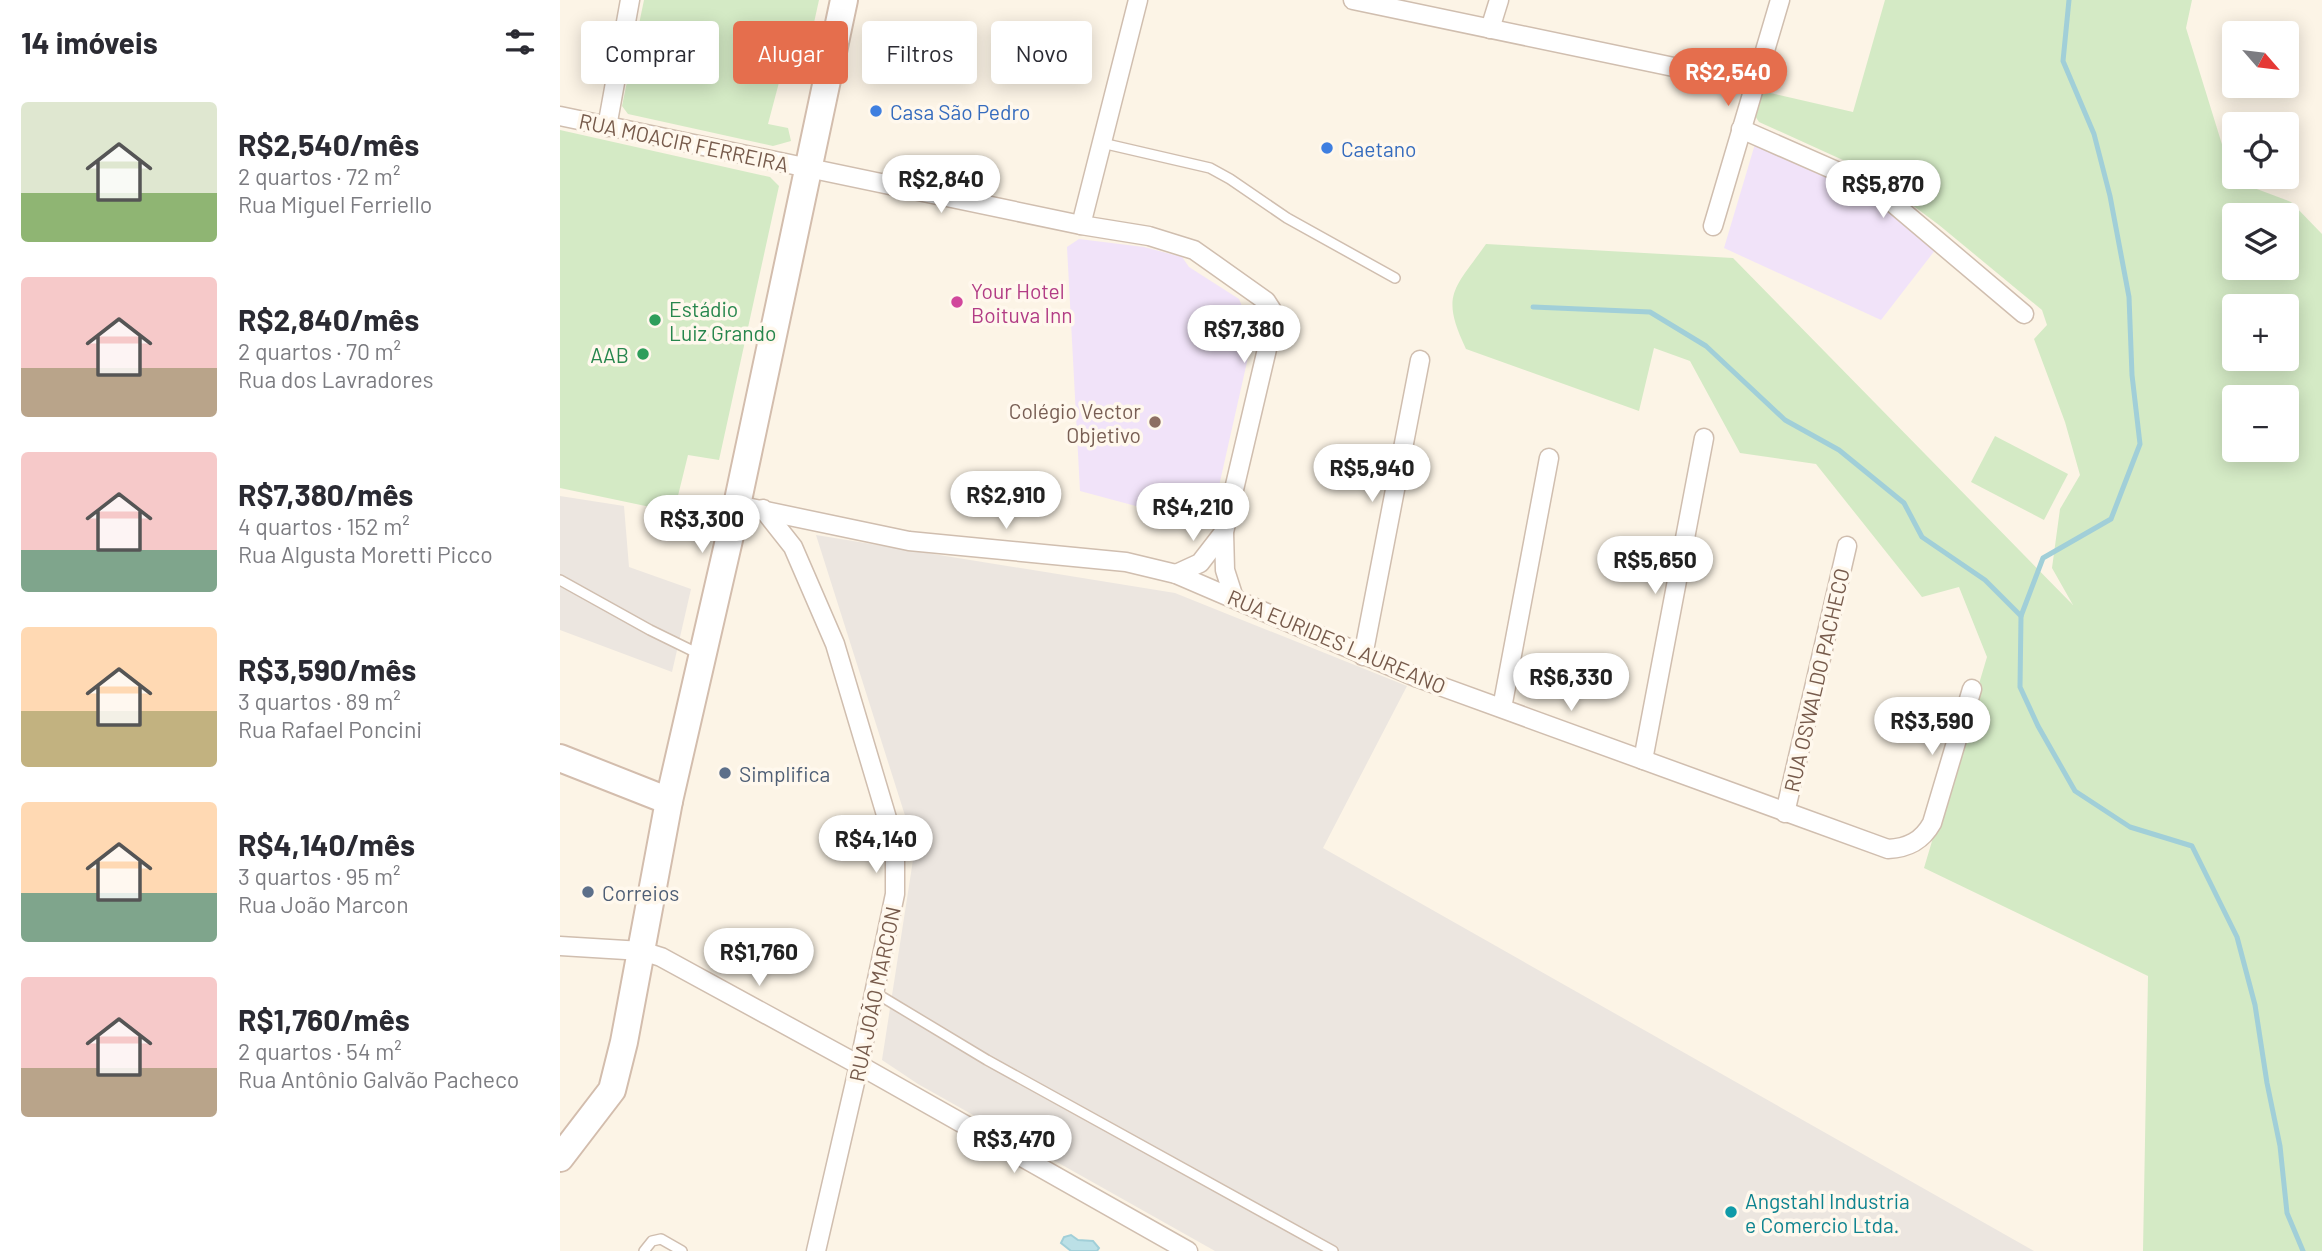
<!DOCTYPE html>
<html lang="pt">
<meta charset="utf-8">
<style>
body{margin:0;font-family:Barlow,sans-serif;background:#f7f7f7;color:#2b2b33;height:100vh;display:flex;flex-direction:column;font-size:26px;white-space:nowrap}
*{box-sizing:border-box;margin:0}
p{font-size:23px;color:#7c7c81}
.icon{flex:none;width:38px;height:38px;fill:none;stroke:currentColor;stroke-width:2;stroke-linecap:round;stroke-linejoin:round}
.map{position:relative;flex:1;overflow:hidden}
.sheet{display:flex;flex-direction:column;background:#fff;width:560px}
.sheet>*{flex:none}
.guide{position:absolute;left:21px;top:21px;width:665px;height:63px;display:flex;gap:14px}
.needle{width:46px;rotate:118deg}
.controls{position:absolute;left:1662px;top:21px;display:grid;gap:14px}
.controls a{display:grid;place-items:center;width:77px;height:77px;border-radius:7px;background:#fff;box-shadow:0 4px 18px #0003;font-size:35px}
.price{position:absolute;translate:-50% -60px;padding:0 16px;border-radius:24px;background:#fff;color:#222;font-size:23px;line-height:46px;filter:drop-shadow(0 2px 4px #0008)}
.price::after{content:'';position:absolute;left:50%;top:42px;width:21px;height:16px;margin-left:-10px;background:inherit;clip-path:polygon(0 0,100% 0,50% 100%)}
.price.selected{background:#e56e4d;color:#fff}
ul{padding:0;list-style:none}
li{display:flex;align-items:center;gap:21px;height:175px;padding:0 21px}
li span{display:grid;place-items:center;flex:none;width:196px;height:140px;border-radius:7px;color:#555}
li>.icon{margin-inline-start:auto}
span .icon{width:84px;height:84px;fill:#fffc;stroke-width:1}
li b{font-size:30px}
h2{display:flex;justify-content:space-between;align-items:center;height:84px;padding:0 21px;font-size:30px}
.chip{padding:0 24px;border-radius:7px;background:#fff;box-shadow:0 4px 18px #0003;font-size:24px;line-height:63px}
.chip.selected{background:#e56e4d;color:#fff}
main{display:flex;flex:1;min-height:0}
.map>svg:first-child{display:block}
.industrial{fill:#ece6e0}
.education{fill:#f1e3f9}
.green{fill:#d4eac5;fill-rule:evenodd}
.water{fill:#bbe0e6;stroke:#a1cfd8;stroke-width:2}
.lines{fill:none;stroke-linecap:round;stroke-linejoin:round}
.stream{stroke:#a1cfd8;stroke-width:5}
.service-casing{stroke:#d0beaf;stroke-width:12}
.minor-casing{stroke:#d0beaf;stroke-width:21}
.secondary-casing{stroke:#d3bdad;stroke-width:30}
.service{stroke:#fff;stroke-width:9}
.minor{stroke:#fff;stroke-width:18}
.secondary{stroke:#fff;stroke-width:26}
.shop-dot{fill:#3f7fe0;stroke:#fff8ed;stroke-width:2.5}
.hotel-dot{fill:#d1479c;stroke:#fff8ed;stroke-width:2.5}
.leisure-dot{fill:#2e9e5b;stroke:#fff8ed;stroke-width:2.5}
.education-dot{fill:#8d6e63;stroke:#fff8ed;stroke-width:2.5}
.service-dot{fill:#5c6f8a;stroke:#fff8ed;stroke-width:2.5}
.culture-dot{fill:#0f9aa8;stroke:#fff8ed;stroke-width:2.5}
.labels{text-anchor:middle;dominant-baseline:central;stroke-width:7;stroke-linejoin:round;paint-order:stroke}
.shop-label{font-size:21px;fill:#366cbe;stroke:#fff8ed;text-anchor:start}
.street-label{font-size:21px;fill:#765a4b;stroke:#fff8ed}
.hotel-label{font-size:21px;fill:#b23c85;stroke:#fff8ed;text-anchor:start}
.leisure-label{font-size:21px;fill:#27864d;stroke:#fff8ed;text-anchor:start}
.education-label{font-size:21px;fill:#785e54;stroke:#fff8ed;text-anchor:end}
.service-label{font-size:21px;fill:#4e5e75;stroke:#fff8ed;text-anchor:start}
.culture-label{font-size:21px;fill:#0d838f;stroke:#fff8ed;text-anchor:start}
</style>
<main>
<section class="sheet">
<h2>14 imóveis<svg class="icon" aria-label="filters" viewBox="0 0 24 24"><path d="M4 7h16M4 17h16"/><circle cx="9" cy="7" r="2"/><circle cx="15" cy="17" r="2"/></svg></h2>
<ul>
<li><span style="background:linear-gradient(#dfe7d0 65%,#8fb573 0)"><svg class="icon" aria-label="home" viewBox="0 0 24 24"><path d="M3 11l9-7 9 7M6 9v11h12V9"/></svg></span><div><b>R$2,540/mês</b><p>2 quartos · 72 m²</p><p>Rua Miguel Ferriello</p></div></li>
<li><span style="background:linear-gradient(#f6c9c9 65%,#b9a48a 0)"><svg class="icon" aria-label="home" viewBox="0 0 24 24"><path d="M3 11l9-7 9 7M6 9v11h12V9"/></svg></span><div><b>R$2,840/mês</b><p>2 quartos · 70 m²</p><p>Rua dos Lavradores</p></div></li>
<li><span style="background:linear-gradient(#f6c9c9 70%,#7fa58c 0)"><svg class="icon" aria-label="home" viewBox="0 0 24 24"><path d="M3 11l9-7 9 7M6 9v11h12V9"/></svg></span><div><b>R$7,380/mês</b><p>4 quartos · 152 m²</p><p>Rua Algusta Moretti Picco</p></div></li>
<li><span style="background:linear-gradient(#ffd9b3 60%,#c2b280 0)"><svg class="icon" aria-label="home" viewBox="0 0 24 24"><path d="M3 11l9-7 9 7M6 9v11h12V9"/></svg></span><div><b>R$3,590/mês</b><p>3 quartos · 89 m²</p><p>Rua Rafael Poncini</p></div></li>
<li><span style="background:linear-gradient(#ffd9b3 65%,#7fa58c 0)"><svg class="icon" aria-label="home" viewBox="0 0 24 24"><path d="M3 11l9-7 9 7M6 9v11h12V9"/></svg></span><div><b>R$4,140/mês</b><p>3 quartos · 95 m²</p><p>Rua João Marcon</p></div></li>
<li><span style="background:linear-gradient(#f6c9c9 65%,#b9a48a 0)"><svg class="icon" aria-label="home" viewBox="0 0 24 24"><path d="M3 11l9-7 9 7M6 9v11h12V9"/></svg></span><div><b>R$1,760/mês</b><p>2 quartos · 54 m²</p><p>Rua Antônio Galvão Pacheco</p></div></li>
</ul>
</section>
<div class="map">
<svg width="1762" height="1251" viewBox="0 0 1762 1251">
<rect width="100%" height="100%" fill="#fcf4e6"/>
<g class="industrial">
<polygon points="0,496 64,506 69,567 131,589 112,672 0,630"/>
<polygon points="256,535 615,593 847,686 763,848 1474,1251 655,1251 358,1084 322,1060 355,847"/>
</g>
<g class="education">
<polygon points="1195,144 1309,194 1376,249 1321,320 1164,248"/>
<polygon points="519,239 584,247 622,257 629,267 679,299 688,321 689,353 650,526 520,491 507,247"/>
</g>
<g class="green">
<polygon points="84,0 259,0 242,77 222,71 208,124 228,128 231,141 213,146 68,114 62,106"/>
<path d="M1325,0H1632L1626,28L1673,180L1731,202L1762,234V1251H1583L1588,976L1364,868L1427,657L1399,587L1362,597L1256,464L1180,453L1130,361L1094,348L1079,411L906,349C880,294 894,290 926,244L1173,258L1513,605L1492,568L1500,509L1520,475L1505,422L1474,339L1487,325L1482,310L1379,225L1307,171L1199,122L1195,116L1202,91L1293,112ZM1675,215H1727V268H1675ZM1675,306H1727V359H1675ZM1675,397H1727V450H1675Z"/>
<polygon points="0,130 210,177 219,186 159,460 128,455 114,512 0,488"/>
<polygon points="1435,436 1508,474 1484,520 1411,482"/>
</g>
<polygon class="water" points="511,1235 518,1240 533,1241 539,1248 537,1251 511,1251 501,1243 504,1237"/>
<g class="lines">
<g class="stream">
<polyline points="1509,0 1503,61 1534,134 1550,196 1569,297 1572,375 1580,444 1551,519 1483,558 1461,616 1460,687 1478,726 1515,791 1570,827 1632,846 1677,937 1695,1005 1707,1083 1720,1146 1727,1213 1743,1251"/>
<polyline points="973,307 1090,312 1146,346 1225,420 1279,450 1344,503 1362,537 1425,580 1461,616"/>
</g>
<defs>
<g id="service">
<polyline points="542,143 650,168 670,179 727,218 835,278"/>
<polyline points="0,580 90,630 139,654"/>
<polyline points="314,992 427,1060 773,1251"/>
<polyline points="84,1251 92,1241 101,1239 122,1251"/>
</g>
<g id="minor">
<polyline points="793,0 1195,84"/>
<polyline points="930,29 939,0"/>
<polyline points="0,116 521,225 589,236 634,250 706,301 715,315 664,532 665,570 674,598"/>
<polyline points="47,127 70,0"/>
<polyline points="1181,129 1315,188 1464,314"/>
<polyline points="521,225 578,0"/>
<polyline points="1153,226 1220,0"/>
<path d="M177,505L349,541L566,562L616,574L858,678L1328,849C1348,848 1362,841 1372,823L1412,689"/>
<polyline points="203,509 233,547 275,644 335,845 335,894 299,1065 256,1251"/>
<polyline points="616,574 640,563 664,532"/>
<polyline points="803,656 860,360"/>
<polyline points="942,708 989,458"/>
<polyline points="1083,760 1144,438"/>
<polyline points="1225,813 1287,546"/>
<polyline points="0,946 82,951 101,957 299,1065 628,1251"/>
</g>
<g id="secondary">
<polyline points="0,758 109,801"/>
<polyline points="0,1158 52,1090 64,1042 109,801 177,505 284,0"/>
</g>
</defs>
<use href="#service" class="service-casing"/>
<use href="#minor" class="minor-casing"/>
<use href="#secondary" class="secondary-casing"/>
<use href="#service" class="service"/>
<use href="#minor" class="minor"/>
<use href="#secondary" class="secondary"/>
</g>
<g class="shop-dot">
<circle cx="316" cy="111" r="7"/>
<circle cx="767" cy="148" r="7"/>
</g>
<circle class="hotel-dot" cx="397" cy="302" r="7"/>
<g class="leisure-dot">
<circle cx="95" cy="320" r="7"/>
<circle cx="83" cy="354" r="7"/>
</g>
<circle class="education-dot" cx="595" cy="422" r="7"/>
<g class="service-dot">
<circle cx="165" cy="773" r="7"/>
<circle cx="28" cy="892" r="7"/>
</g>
<circle class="culture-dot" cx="1171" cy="1212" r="7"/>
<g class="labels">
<g class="shop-label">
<text x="330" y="111">Casa São Pedro</text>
<text x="781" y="148">Caetano</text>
</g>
<g class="street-label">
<text transform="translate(124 142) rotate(12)">RUA MOACIR FERREIRA</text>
<text transform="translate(777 641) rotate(23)">RUA EURIDES LAUREANO</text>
<text transform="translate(1256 680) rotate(-77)">RUA OSWALDO PACHECO</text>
<text transform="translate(314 994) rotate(-78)">RUA JOÃO MARCON</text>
</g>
<g class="hotel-label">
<text x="411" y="290">Your Hotel<tspan x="411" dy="24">Boituva Inn</tspan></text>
</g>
<g class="leisure-label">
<text x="109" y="308">Estádio<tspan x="109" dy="24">Luiz Grando</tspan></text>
<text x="69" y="354" text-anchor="end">AAB</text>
</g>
<g class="education-label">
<text x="581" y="410">Colégio Vector<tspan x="581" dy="24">Objetivo</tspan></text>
</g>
<g class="service-label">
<text x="179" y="773">Simplifica</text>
<text x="42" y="892">Correios</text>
</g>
<g class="culture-label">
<text x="1185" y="1200">Angstahl Industria<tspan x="1185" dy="24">e Comercio Ltda.</tspan></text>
</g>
</g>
</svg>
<div class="controls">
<a><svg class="needle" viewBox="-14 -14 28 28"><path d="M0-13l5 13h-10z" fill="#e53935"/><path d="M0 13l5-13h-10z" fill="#7c7c81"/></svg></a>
<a><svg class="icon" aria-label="locate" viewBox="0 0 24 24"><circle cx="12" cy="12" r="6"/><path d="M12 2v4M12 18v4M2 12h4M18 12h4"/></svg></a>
<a><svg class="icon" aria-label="layers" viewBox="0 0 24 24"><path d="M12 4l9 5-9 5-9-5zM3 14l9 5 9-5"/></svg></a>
<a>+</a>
<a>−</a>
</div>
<b class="price selected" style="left:1168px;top:108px">R$2,540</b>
<b class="price" style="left:381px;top:215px">R$2,840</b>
<b class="price" style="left:1323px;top:220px">R$5,870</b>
<b class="price" style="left:684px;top:365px">R$7,380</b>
<b class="price" style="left:812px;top:504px">R$5,940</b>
<b class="price" style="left:446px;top:531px">R$2,910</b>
<b class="price" style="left:633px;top:543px">R$4,210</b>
<b class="price" style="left:142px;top:555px">R$3,300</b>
<b class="price" style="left:1095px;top:596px">R$5,650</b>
<b class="price" style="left:1011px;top:713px">R$6,330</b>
<b class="price" style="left:1372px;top:757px">R$3,590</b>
<b class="price" style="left:316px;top:875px">R$4,140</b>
<b class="price" style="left:199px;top:988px">R$1,760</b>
<b class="price" style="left:454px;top:1175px">R$3,470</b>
<div class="guide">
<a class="chip">Comprar</a>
<a class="chip selected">Alugar</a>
<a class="chip">Filtros</a>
<a class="chip">Novo</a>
</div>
</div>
</main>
